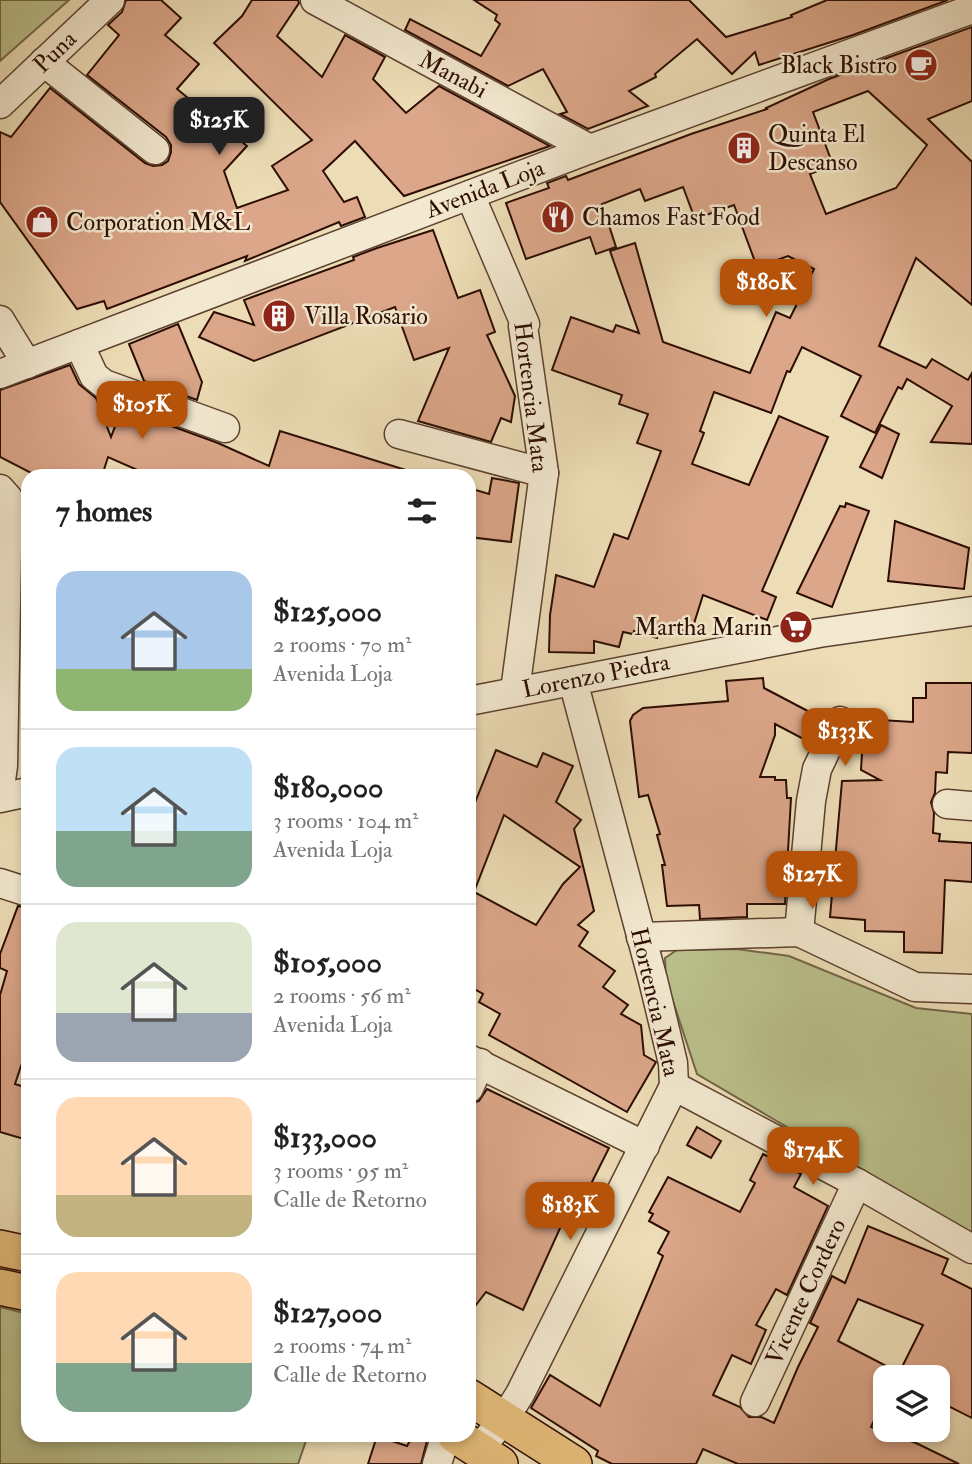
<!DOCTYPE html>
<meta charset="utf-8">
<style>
body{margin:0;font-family:"IM FELL Double Pica",serif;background:#f2f2f2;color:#222;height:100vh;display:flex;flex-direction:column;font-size:26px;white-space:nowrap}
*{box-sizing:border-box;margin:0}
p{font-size:23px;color:#767676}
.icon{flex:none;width:38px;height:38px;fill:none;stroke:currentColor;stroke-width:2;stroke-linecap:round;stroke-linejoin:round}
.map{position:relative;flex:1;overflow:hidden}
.drawer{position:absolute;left:21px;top:469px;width:455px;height:973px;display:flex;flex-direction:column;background:#fff;border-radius:21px;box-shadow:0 4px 10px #0003}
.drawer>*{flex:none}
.fabs{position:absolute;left:873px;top:1365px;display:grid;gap:14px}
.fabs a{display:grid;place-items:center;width:77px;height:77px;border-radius:14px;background:#fff;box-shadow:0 4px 10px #0003;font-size:35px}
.price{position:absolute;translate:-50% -60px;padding:0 16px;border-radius:14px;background:#b45309;color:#fff;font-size:23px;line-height:46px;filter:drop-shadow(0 2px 4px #0008)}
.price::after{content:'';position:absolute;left:50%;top:42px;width:21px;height:16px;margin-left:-10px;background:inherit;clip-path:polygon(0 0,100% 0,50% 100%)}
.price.on{background:#222;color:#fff}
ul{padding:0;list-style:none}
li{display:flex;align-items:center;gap:21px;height:175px;padding:0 35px}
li+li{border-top:2px solid #e0e0e0}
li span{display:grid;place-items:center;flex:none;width:196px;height:140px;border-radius:21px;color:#555}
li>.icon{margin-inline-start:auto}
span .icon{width:84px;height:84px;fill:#fffc;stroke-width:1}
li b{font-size:30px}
h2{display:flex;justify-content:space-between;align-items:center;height:84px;padding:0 35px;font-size:30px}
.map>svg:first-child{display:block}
.green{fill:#bac08c;stroke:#736647;stroke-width:2}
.building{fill:#dba689;stroke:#2c0d02;stroke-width:2;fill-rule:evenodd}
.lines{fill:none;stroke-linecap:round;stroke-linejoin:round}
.minor-casing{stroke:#5c412f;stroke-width:31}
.major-casing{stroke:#2c0d02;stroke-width:38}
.minor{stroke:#f3e9d0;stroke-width:28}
.major{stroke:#e6be7b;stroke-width:35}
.labels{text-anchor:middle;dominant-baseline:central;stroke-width:5;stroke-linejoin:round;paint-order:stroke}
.street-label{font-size:24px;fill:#2c0d02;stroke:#f3e9d0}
.poi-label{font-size:24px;fill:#2c0d02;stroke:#f3e9d0;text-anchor:start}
</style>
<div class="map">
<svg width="972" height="1464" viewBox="0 0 972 1464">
<rect width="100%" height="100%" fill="#edddb6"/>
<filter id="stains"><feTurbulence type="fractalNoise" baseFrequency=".00286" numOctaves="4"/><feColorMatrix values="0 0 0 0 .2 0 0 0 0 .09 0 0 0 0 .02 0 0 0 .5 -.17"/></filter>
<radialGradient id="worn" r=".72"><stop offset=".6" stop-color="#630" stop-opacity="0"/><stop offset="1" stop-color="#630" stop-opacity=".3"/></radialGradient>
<g class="green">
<polygon points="0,0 69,0 0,61"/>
<polygon points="737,949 789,956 916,1008 972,1014 972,1236 697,1074 666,980 665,958 677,950"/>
<polygon points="0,1307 28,1314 28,1435 308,1435 298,1464 0,1464"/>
</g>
<g class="building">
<polygon points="126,0 161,0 181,18 165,35 199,64 177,89 247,146 224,171 237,208 288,190 272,166 312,140 214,43 242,16 252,0 298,0 299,3 277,36 322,77 345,35 385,57 373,79 406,113 439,86 550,146 404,196 355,141 323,171 344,202 357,197 365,217 341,226 339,222 245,261 247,256 107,309 104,301 77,309 0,202 0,132 11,137 50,88 145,163 153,166 162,165 168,161 171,152 171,145 166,137 87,75 119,35 108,25 122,12"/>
<polygon points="474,0 689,0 726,37 792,17 791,15 827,0 948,0 853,35 759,65 755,52 732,74 697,39 655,74 656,77 629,91 648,106 588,129 560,114 567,112 543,69 508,86 405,30 410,19 481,56 500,24 495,20 497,15"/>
<path d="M972,27V101L928,119L972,162V305L916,258L879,346L926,368L932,359L968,380L972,373V444L931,442L952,406L907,379L902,389L898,387L875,433L841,416L861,376L802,347L790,372L787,371L771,413L714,392L700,431L704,433L692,464L749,485L779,416L828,437L762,591L776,597L767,620L703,595L691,633L661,624L657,638L634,631L633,634L623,632L619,647L594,641V653L549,652L550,615L556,575L594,587L614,534L628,539L661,451L637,443L648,414L619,404L622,395L552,370L571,317L613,332L616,325L639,333L610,251L635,243L663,342L750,373L776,312L790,318L814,269L788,256L757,267L734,205L695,219L683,187L645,201L640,189L602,204L616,247L596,254L590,237L526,259L506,203L549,188L547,183L566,176L568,180L691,134L767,109L766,108L829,79ZM868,91L927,145L896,188L826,214L810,174L833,165L813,112Z"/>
<polygon points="433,230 458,298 480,290 495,332 487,335 515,396 511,422 501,418 491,442 418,421 449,348 414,360 395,307 254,361 199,337 214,312 254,325 244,300 354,260 353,257 377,248"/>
<polygon points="178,324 202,382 197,400 144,381 129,344"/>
<polygon points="70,365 79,384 96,398 111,437 122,408 218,443 269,466 280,431 409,471 408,476 151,476 108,457 102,476 37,476 0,457 0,390"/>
<polygon points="881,425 899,434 882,478 860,467"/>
<polygon points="492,478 519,483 511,542 469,537 469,488 489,494"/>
<polygon points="846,503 869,511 832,607 797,593 840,506 845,507"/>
<polygon points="895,521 969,548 964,589 888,581"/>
<polygon points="763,678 764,688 823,719 811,743 775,724 775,735 760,777 775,777 775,780 786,780 787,798 791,798 785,904 747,904 747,917 700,919 699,905 667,906 662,865 665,865 657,835 660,834 648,795 639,797 630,721 633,715 643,708 728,701 726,681"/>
<polygon points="926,683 972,683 972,753 948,752 947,773 936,772 935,793 931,802 934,813 933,833 940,834 939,841 972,843 972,882 945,880 942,953 904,952 904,932 865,931 865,920 830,917 842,781 880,780 861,770 864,719 913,722 913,698 926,698"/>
<path d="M496,750L537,767L543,753L573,766L556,802L581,820L574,829L594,911L578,925L588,932L579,946L615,971L603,987L628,1005L621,1014L641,1025L644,1055L656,1062L627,1112L489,1035L500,1014L479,1002L483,994L469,986V803L474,805ZM504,815L580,867L563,884L536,925L474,892Z"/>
<polygon points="18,906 28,908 28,1045 15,1084 28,1088 28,1126 24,1139 0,1132 0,995 7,971 0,968 0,954"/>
<polygon points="487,1089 609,1148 589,1188 580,1184 523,1310 486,1292 469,1314 469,1104 479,1101"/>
<polygon points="697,1127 721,1141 711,1158 687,1145"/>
<polygon points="763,1154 801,1174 794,1187 828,1206 787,1295 776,1289 756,1325 766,1330 751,1364 732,1355 713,1395 740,1407 749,1417 761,1417 774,1423 798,1367 818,1327 810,1323 832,1276 845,1283 868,1226 948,1259 942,1274 972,1289 972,1418 938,1401 938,1377 897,1377 923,1325 858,1299 838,1341 896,1371 894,1377 886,1377 886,1395 871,1427 916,1443 959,1464 738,1464 703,1449 696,1464 612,1464 596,1456 598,1451 531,1408 550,1375 600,1406 663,1256 658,1253 669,1232 649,1221 653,1214 649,1212 668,1177 740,1212 755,1183 750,1180"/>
<polygon points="413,1435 424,1435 428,1437 421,1464 368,1464 377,1436 407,1446"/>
</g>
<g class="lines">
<defs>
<g id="minor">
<polyline points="315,0 590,149"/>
<polyline points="44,62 155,150"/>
<polyline points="0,104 110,0"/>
<polyline points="470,195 525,324 523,326 544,473 515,691"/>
<polyline points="0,320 27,364"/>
<polyline points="79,344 94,376 104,384 225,428"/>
<polyline points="0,374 590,149 972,9"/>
<polyline points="399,434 544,473"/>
<polyline points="0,489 8,498 3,766 0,787"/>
<polyline points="469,701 819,633 972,611"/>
<polyline points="0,798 28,792"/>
<polyline points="947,804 972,806"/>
<polyline points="0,883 28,892"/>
<polyline points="799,932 811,801 817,769 840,721"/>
<polyline points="641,937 799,932 915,987 972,989"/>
<polyline points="469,1059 645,1146"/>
<polyline points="674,1086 857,1183 972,1249"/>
<polyline points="469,1088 480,1063"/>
<polyline points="755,1402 857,1183"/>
<polyline points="479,1449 504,1419 520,1394 674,1086 673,1063 653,980 573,681"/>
<polyline points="437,1464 446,1435"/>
</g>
<g id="major">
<polyline points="0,1248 28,1254"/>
<polyline points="0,1287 28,1293"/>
<polyline points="469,1397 574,1464"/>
<polyline points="455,1435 500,1464"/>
</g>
</defs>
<use href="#minor" class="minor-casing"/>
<use href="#major" class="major-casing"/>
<use href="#minor" class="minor"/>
<use href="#major" class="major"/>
</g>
<defs>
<symbol id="cafe-disc" viewBox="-11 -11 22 22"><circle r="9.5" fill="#8f2418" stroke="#f3e9d0"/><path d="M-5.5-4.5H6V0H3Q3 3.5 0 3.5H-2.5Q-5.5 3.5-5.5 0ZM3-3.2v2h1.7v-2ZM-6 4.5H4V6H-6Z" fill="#fff"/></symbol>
<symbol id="building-disc" viewBox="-11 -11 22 22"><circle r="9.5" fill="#8f2418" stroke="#f3e9d0"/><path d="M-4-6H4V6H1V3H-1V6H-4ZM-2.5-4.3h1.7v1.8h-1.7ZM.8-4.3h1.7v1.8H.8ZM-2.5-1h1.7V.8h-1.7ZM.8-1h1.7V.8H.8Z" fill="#fff"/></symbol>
<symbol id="restaurant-disc" viewBox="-11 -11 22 22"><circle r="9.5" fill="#8f2418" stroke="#f3e9d0"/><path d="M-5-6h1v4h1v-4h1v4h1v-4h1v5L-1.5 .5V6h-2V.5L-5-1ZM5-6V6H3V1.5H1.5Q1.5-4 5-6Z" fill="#fff"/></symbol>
<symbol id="shop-disc" viewBox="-11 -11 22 22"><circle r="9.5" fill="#8f2418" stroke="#f3e9d0"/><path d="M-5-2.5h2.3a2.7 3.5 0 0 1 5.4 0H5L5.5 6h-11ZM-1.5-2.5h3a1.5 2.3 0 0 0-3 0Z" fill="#fff"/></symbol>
<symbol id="supermarket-disc" viewBox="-11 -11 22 22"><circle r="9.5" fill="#8f2418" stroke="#f3e9d0"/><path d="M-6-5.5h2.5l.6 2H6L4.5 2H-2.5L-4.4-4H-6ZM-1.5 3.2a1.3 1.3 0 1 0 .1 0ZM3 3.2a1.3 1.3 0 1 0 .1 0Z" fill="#fff"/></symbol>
</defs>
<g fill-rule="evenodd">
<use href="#cafe-disc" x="902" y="46" width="38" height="38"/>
<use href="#building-disc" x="725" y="129" width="38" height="38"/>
<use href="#restaurant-disc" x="539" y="198" width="38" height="38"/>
<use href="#shop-disc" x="23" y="203" width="38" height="38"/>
<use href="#building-disc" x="260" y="297" width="38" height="38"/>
<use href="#supermarket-disc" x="777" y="608" width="38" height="38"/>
</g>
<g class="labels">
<g class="street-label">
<text transform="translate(55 52) rotate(-44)">Puna</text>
<text transform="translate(453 75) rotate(28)">Manabi</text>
<text transform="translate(485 189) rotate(-21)">Avenida Loja</text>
<text transform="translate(531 397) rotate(83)">Hortencia Mata</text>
<text transform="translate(596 676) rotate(-11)">Lorenzo Piedra</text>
<text transform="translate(655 1002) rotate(77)">Hortencia Mata</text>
<text transform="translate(806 1292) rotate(-65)">Vicente Cordero</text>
</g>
<g class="poi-label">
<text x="897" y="65" text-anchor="end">Black Bistro</text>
<text x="768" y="134">Quinta El<tspan x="768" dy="28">Descanso</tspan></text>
<text x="582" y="217">Chamos Fast Food</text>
<text x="66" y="222">Corporation M&amp;L</text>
<text x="304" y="316">Villa Rosario</text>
<text x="772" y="627" text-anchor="end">Martha Marin</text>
</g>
</g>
<rect width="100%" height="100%" filter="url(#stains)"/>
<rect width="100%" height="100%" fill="url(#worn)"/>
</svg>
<div class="fabs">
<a><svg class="icon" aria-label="layers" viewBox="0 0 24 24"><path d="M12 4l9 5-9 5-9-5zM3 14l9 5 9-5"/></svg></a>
</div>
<b class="price on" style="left:219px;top:157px">$125K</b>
<b class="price" style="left:766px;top:319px">$180K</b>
<b class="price" style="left:142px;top:441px">$105K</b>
<b class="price" style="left:845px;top:768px">$133K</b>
<b class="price" style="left:812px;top:911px">$127K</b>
<b class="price" style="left:813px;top:1187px">$174K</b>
<b class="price" style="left:570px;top:1242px">$183K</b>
<section class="drawer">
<h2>7 homes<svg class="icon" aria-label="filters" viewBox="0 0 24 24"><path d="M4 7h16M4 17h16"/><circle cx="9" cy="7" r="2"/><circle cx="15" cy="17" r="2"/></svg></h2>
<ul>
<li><span style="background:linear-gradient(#a9c7e8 70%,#8fb573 0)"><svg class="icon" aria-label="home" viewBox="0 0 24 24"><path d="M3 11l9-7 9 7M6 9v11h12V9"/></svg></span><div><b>$125,000</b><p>2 rooms · 70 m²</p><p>Avenida Loja</p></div></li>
<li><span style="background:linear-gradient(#bfe0f5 60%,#7fa58c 0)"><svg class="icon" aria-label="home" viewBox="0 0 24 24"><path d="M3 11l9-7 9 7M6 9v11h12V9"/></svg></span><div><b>$180,000</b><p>3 rooms · 104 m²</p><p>Avenida Loja</p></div></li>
<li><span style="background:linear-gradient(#dfe7d0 65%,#9aa5b1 0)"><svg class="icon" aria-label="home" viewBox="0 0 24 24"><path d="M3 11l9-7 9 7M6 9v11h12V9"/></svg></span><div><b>$105,000</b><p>2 rooms · 56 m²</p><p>Avenida Loja</p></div></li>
<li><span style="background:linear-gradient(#ffd9b3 70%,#c2b280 0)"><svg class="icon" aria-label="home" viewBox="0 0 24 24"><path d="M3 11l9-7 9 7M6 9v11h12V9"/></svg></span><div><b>$133,000</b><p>3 rooms · 95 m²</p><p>Calle de Retorno</p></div></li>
<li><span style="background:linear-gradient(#ffd9b3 65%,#7fa58c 0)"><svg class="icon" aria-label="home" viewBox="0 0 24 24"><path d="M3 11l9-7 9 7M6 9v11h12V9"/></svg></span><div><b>$127,000</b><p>2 rooms · 74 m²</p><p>Calle de Retorno</p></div></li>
</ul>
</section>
</div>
